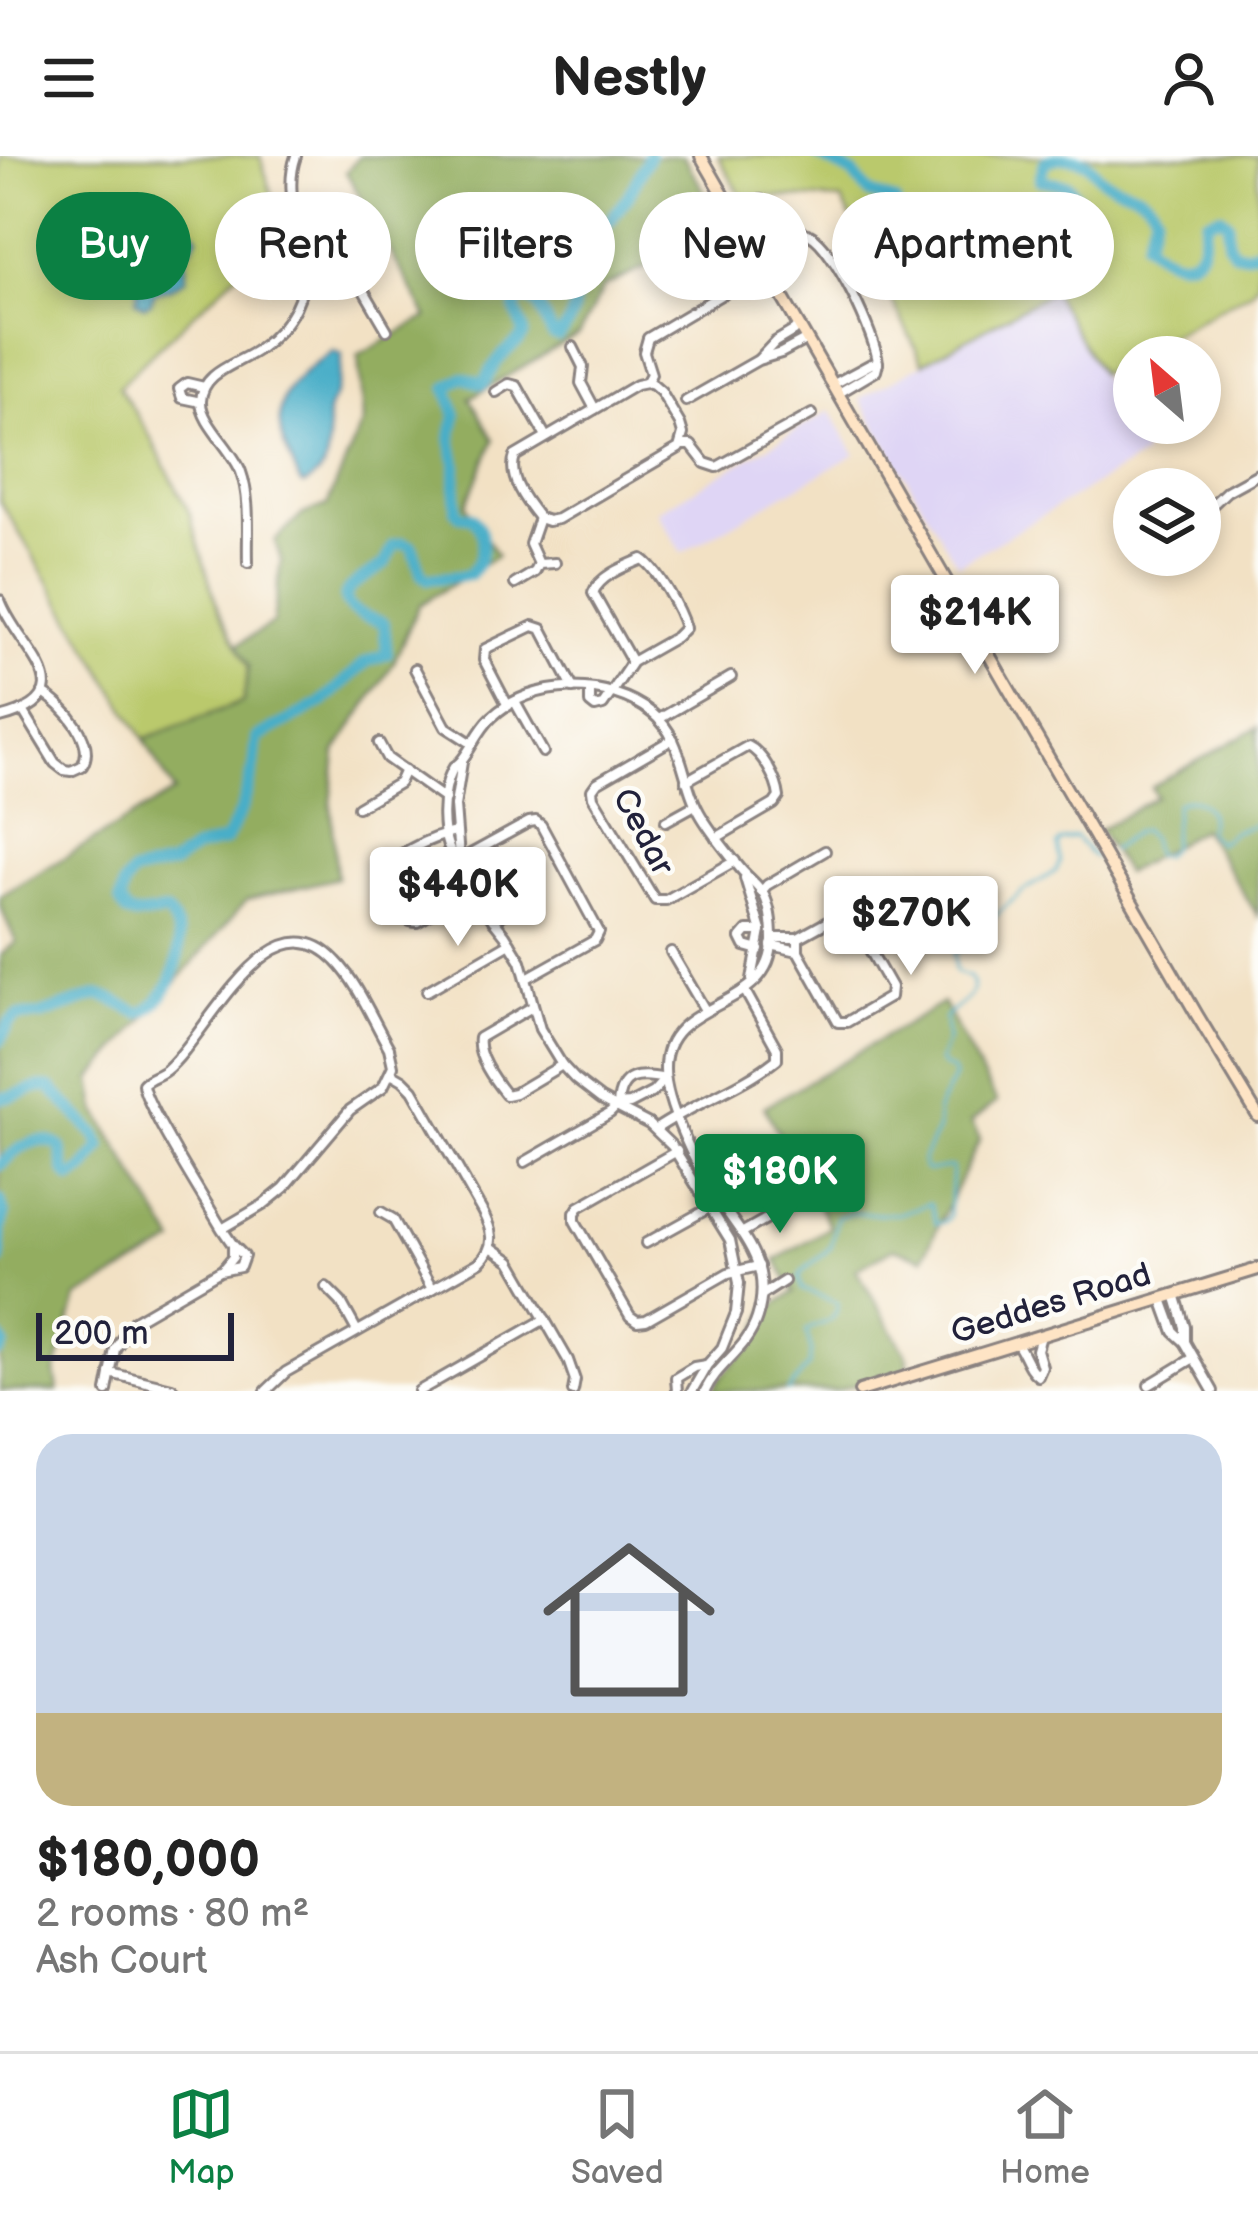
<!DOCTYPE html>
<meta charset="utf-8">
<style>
body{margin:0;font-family:"Balsamiq Sans",sans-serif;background:#f6f6f6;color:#222;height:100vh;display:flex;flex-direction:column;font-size:45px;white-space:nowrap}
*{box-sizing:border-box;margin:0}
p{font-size:39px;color:#767676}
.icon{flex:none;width:66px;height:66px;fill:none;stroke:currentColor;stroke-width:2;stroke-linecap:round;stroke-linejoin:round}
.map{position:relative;height:1235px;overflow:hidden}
.sheet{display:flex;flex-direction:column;background:#fff;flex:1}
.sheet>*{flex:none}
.guide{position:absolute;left:36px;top:36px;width:1188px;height:108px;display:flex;gap:24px}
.needle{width:78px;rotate:332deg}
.buttons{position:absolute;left:1113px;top:180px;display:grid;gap:24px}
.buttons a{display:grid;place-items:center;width:108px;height:108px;border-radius:50%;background:#fff;box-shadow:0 6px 18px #0003;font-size:60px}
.scale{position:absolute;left:36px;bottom:30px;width:198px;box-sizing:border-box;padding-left:12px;border:6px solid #22223b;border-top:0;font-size:33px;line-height:42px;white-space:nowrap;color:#22223b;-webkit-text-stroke:9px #fdfcf7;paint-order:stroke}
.price{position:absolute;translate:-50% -102px;padding:0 27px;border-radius:12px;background:#fff;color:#222;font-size:39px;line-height:78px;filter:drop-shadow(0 3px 6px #0008)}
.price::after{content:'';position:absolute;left:50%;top:72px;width:36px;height:27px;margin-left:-18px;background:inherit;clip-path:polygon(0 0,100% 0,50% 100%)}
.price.current{background:#0b8043;color:#fff}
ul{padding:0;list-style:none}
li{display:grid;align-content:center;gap:24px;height:636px;padding:0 36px}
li+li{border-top:3px solid #e0e0e0}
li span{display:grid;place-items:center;height:372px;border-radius:36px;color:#555}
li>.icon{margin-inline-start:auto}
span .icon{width:216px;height:216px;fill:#fffc;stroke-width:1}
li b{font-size:51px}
.tag{padding:0 42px;border-radius:54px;background:#fff;box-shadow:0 6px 18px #0003;font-size:42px;line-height:108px}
.tag.current{background:#0b8043;color:#fff}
header{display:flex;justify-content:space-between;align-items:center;height:156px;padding:0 36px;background:#fff;font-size:54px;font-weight:700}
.tabs{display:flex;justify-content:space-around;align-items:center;height:168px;border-top:3px solid #e0e0e0;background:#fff;font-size:33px;color:#767676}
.tabs a{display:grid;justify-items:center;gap:6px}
.tabs .current{color:#0b8043}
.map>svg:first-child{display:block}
.built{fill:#dfd5f5}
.green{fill:#bac96c;stroke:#6e7654;stroke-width:3}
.forest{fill:#93ad60;stroke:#5a684e;stroke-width:3}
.water{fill:#49aec8;stroke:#366882;stroke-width:3}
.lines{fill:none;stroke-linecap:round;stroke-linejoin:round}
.stream{stroke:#49aec8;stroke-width:3}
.river{stroke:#49aec8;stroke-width:12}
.street-casing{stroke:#8a8280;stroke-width:14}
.secondary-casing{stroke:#8a8280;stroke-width:16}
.street{stroke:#fff;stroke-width:8}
.secondary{stroke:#fee4c5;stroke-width:10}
.labels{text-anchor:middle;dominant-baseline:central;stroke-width:9;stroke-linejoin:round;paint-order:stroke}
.street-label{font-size:33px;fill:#22223b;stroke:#fdfcf7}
</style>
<header><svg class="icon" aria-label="menu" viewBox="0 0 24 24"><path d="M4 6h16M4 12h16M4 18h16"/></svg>Nestly<svg class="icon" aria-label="person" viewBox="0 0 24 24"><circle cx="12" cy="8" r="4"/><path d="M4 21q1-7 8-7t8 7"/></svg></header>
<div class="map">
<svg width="1258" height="1235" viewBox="0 0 1258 1235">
<rect width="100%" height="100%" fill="#fdfcf7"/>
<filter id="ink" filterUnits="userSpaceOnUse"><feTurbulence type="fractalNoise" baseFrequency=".00833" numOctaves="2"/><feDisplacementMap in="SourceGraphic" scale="24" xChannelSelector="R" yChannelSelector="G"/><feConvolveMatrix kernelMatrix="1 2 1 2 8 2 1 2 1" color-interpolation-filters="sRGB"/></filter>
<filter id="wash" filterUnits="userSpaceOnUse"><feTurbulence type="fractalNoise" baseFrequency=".004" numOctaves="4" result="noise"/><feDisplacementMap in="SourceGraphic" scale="48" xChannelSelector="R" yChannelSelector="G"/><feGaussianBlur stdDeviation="2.7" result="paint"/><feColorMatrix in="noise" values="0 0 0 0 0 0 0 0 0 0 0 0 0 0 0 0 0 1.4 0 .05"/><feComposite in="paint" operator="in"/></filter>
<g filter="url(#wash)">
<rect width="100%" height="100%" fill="#f2e1c4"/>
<g class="built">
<polygon points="1052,134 1145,299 958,409 860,243"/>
<polygon points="830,255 855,298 682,397 657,355"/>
</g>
<g class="green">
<polygon points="0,0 260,0 283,74 145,204 119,231 147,275 189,356 218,453 249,511 243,547 144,583 0,345"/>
<polygon points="718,0 1258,0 1258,126 1251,135 1100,218 1052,135 923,207 842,44 741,39"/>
</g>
<g class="forest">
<polygon points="359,0 683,0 727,73 604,131 579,178 470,242 494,284 466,349 497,400 419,449 393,508 336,596 331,648 337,722 247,744 92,923 97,955 175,1087 77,1142 55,1216 58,1235 0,1235 0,800 16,786 0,750 0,740 174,636 144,583 243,546 249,511 237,489 273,467 281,404 275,385 303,358 327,349 363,266 358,200 427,161 346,16"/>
<polygon points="1258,571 1258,760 1202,673 1125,717 1099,674 1156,641 1151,631"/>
<polygon points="943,847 997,946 971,966 980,983 923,1102 894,1092 856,1113 908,1201 907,1215 834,1235 713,1235 720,1222 751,1189 767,1154 794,1136 776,1104 830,1071 764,951"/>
</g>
<g class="water">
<path d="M185,72L195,75L198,81L186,100V123L171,132L155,136L150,147L144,150L136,145L138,134L133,125L120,123L118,120C126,110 130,111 140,107C152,102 155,91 169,88L171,82Z"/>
<path d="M333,195L342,199C340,211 338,228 335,239C330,253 330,242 328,258C326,288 337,311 304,329L299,325C295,312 289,301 284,289C268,241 297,220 333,195Z"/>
</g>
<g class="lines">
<g class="stream">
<path d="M1111,694L1135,676L1142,674L1151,683L1155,700H1164L1171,691L1176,648C1197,634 1217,655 1207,675L1218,687L1235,675L1258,668"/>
<path d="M788,1235L809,1209L811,1193L806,1175C819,1165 836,1171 838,1147L802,1133L799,1122L802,1116L831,1091L837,1061L853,1057L898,1058L930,1047L936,1068L944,1066L949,1061L952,1011L928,1015L924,1012L922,1005L938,973L937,954L954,921L952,915L943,910L939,905L947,884L945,862C956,848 981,843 970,821L955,816L954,796L977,788L987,767L1022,736L1056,715L1060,705L1057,689L1060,685L1075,681L1092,700L1097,701"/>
</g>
<g class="river">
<path d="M818,0L853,18L870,38L895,46L900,59L882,87L914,120C943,113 933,79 955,63H963L982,71L1001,55L1010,57C1020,75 1002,88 996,105L1003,112L1012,107L1026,85L1056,80L1064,59L1077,41L1068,29L1040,24L1044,7C1057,0 1074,0 1088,8C1094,12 1096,18 1101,22C1120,36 1145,31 1156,57L1146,86C1157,99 1187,116 1200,95C1204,88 1204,73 1207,64L1220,60L1228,66V86L1234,96L1245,98L1258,94"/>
<path d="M0,885L9,867L18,860L41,859L98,839L111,843L139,857C171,849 195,779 165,756L135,760L127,757L120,746L124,729L132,718L172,709L195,693L225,685L242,653L254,611L257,582L323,546L366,506L387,498L384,467C375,463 364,461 356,456C323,435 375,419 385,407C389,402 390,395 394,389L404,387L412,390L422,419L428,423L469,419C484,404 488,378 472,361L459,359L456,355V306L451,283L456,259L447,232L463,221L483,228C489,220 493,209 500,202C520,178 532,189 515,153L519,143C542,139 543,165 552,178L558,180C570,169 581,147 569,132C564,126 557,124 552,119L555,103L610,65L628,40L649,0"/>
<path d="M0,942C19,942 33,928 51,932L96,979L101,991L84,1014L71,1022L65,1015L61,991C38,976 18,992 0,1009"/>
<polyline points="0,1044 4,1059 0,1074 0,1104"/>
<polyline points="0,1182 4,1189 0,1195"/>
</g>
</g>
</g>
<g filter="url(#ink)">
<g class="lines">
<defs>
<g id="street">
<path d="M761,44L763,64L772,74C785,76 798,72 810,79C834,91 876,181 878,207"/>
<polyline points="302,78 319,75 330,84 326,99 306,103"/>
<polyline points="329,94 349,109 387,174"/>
<polyline points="573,191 583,211 581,227 595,253"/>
<polyline points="759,203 775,186 800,171"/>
<path d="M646,227L653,229L661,236L680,268L683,278L679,292L558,363L548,365L539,362C526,346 507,321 515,300L636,229Z"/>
<polyline points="646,227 651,218 644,196 648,182 741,127"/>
<polyline points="834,228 871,208 878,207"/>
<polyline points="496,236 509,228 517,230 546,281"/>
<polyline points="839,237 876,215 878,207"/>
<polyline points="686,245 758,204 781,197 807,183"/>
<polyline points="201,246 182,242 179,233 187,227 204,231"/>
<polyline points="681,289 691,289 705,307 717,311 812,258"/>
<polyline points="1210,351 1227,335 1258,318"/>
<path d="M248,407C247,378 251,344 241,316C234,295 200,266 201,245C202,215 239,208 259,193C274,182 287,168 295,152C324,93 277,55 296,0"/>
<polyline points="539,408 530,388 539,362"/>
<polyline points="515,428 535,416 539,408 555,407"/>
<path d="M0,444C17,493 92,539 0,562"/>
<polyline points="415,513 446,571 471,587"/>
<path d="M590,533V547L595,551L603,549L632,506L676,481L685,472C680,453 657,413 642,403C625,410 599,420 593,437L632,506"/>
<polyline points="515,546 543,596"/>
<polyline points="508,550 484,504 485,493 533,470 542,473 573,532"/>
<path d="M24,556L55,607L64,614L71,615L82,610C97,586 64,549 43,537"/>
<polyline points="659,563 731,521"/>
<polyline points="673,583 597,627 592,634 593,641 655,744 666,744 735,705"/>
<polyline points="379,587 387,602 445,643"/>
<polyline points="462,606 455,650 460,715 470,735 505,779 521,805 540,873 562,909 575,923 601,943 649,968 672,990 730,1084 739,1127 736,1157 722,1192 707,1209 692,1235"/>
<path d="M686,625L748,590C763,597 777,624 779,641L774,648L716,682"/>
<polyline points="358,651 399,627 405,614"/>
<polyline points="666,665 695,649"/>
<path d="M456,676C434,680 388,700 379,720C386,737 396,766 417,766L470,735"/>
<polyline points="458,705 529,666 536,665 541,669 599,776 595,784 527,822"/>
<path d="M458,706C438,688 440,633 454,611C456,609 459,608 461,605C472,592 478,574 492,561C532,523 609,522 652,557C685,583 681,628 702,661C713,679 727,696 740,712C748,722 758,728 764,739C771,753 772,769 772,784C772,858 663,840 665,914C665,948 697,1011 715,1039C742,1080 774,1108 757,1162C747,1194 718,1207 705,1235"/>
<polyline points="745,722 761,775 752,823"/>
<polyline points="761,736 767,729 825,695"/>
<polyline points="493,764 529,744"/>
<polyline points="772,782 798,782"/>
<polyline points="771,789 798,795 838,866 847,866 890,841 891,831 850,759 838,760 798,782 798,795"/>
<polyline points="759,794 745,790 741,782 747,775 761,775"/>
<polyline points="671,796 705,854"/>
<polyline points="427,835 510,787"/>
<path d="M532,851L479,882C476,900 494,924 506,939L515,937L562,909"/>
<path d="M618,949C620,918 639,917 665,923"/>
<path d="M656,973C694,947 741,932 777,903V893L745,835"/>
<polyline points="677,995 579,1051 575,1057 575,1065 630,1160 637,1165 646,1164 728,1117 759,1110"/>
<polyline points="525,1006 610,957 618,949 630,948 653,936 664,924"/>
<polyline points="705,1022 765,986"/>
<polyline points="381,1056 393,1063 432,1133"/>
<path d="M222,1073L263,1049L284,1032L350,954L383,931L393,910L389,892C374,866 357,826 336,805C270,736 207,881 166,914C159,920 150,921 143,928C144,948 207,1047 222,1073L233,1089V1101L223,1113"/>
<polyline points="743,1076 796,1046"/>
<polyline points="646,1087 720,1046"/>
<polyline points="491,1091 511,1105 568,1204 575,1224 573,1235"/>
<polyline points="326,1131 341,1146 357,1175"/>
<polyline points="762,1139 784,1125"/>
<polyline points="1162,1143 1174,1176 1185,1186 1185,1171 1175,1138"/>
<polyline points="1185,1186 1213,1235"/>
<path d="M1017,1188C1025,1198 1027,1212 1038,1220L1042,1211L1037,1194L1041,1180"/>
<polyline points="110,1217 172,1232"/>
<polyline points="1149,1229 1192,1203"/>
<polyline points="107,1235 115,1193 134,1165 220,1115 240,1111 244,1100 233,1089"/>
<path d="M266,1235L286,1216L480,1106C497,1089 492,1074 482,1055L413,934L403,924L391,917"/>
<polyline points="419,1235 545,1163"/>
<polyline points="677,1235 676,1222 694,1211 706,1209"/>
</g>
<g id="secondary">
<polyline points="701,0 1197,859 1258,960"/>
<polyline points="860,1235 1258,1113"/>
</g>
</defs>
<use href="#street" class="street-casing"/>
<use href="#secondary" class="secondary-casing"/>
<use href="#street" class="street"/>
<use href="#secondary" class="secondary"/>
</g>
</g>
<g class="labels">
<g class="street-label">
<text transform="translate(643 676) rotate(62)">Cedar</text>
<text transform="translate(1051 1148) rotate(-17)">Geddes Road</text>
</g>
</g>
</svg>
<div class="buttons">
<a><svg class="needle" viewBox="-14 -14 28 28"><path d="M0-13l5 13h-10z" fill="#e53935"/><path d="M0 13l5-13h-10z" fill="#767676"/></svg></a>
<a><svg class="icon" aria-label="layers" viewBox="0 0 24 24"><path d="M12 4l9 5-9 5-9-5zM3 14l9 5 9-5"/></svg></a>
</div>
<div class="scale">200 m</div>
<b class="price" style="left:975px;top:521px">$214K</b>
<b class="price" style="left:458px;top:793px">$440K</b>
<b class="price" style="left:911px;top:822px">$270K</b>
<b class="price current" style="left:780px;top:1080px">$180K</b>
<div class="guide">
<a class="tag current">Buy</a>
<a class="tag">Rent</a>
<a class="tag">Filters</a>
<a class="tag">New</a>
<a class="tag">Apartment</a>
</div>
</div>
<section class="sheet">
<ul>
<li><span style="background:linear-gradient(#c9d6e8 75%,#c2b280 0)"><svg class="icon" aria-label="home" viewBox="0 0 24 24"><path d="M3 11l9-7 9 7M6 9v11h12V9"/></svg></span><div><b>$180,000</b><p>2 rooms · 80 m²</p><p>Ash Court</p></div></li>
</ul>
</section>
<nav class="tabs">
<a class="current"><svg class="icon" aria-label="map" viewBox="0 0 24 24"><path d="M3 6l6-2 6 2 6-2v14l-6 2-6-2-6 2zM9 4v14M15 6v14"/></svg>Map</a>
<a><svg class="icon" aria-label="saved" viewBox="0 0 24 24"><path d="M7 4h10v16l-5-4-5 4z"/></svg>Saved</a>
<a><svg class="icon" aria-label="home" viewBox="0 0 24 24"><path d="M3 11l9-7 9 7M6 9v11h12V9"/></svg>Home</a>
</nav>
